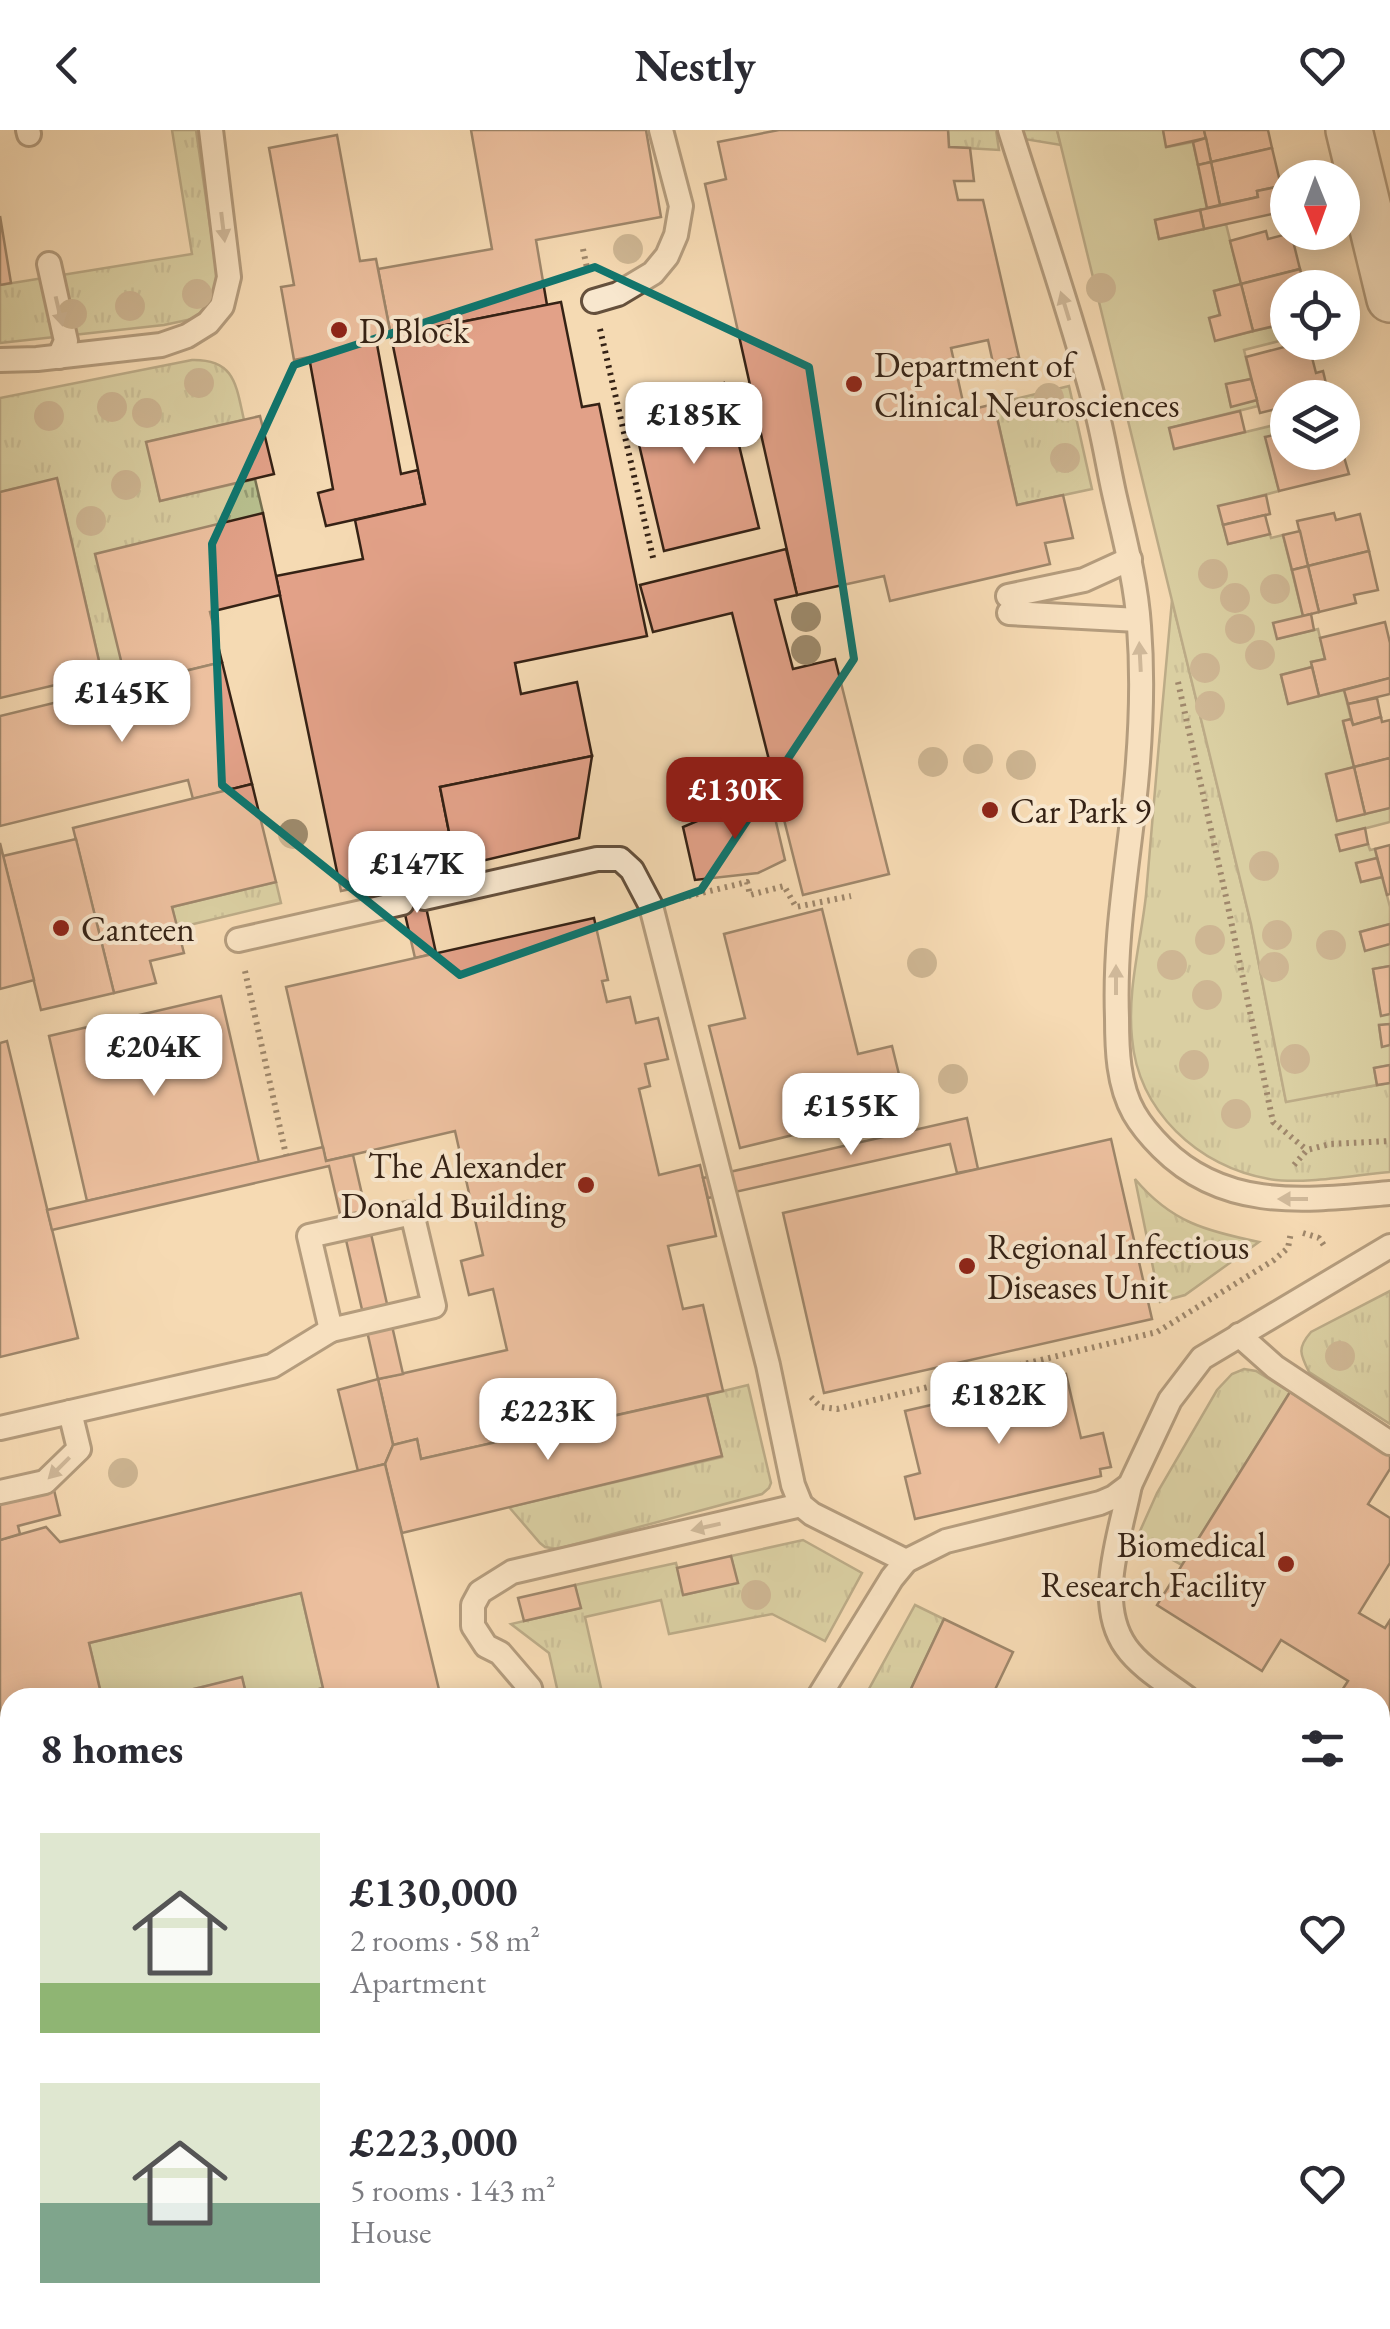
<!DOCTYPE html>
<meta charset="utf-8">
<style>
body{margin:0;font-family:"EB Garamond",serif;background:#f2f2f3;color:#2b2b33;height:100vh;display:flex;flex-direction:column;font-size:38px;white-space:nowrap}
*{box-sizing:border-box;margin:0}
p{font-size:32px;color:#7c7c81}
.icon{flex:none;width:55px;height:55px;fill:none;stroke:currentColor;stroke-width:2;stroke-linecap:round;stroke-linejoin:round}
.map{position:relative;flex:1;overflow:hidden}
.side{position:absolute;left:0px;top:1558px;width:1390px;height:642px;display:flex;flex-direction:column;background:#fff;border-radius:30px 30px 0 0;box-shadow:0 5px 25px #0003}
.side>*{flex:none}
.needle{width:65px;rotate:179deg}
.tools{position:absolute;left:1270px;top:30px;display:grid;gap:20px}
.tools a{display:grid;place-items:center;width:90px;height:90px;border-radius:50%;background:#fff;box-shadow:0 5px 25px #0003;font-size:50px}
.price{position:absolute;translate:-50% -85px;padding:0 22px;border-radius:20px;background:#fff;color:#222;font-size:32px;line-height:65px;filter:drop-shadow(0 2px 5px #0008)}
.price::after{content:'';position:absolute;left:50%;top:60px;width:30px;height:22px;margin-left:-15px;background:inherit;clip-path:polygon(0 0,100% 0,50% 100%)}
.price.active{background:#8f2418;color:#fff}
ul{padding:0;list-style:none}
li{display:flex;align-items:center;gap:30px;height:250px;padding:0 40px}
li span{display:grid;place-items:center;flex:none;width:280px;height:200px;border-radius:0px;color:#555}
li>.icon{margin-inline-start:auto}
span .icon{width:120px;height:120px;fill:#fffc;stroke-width:1}
li b{font-size:42px}
h2{display:flex;justify-content:space-between;align-items:center;height:120px;padding:0 40px;font-size:42px}
header{display:flex;justify-content:space-between;align-items:center;height:130px;padding:0 40px;background:#fff;font-size:45px;font-weight:700}
.map>svg:first-child{display:block}
.grass{fill:url(#grass-tufts);stroke:#767152;stroke-width:2.5}
.garden{fill:#b8c08f;stroke:#767152;stroke-width:2.5}
.building{fill:#e2a188;stroke:#352215;stroke-width:2.5}
.lines{fill:none;stroke-linecap:round;stroke-linejoin:round}
.service-casing{stroke:#65503c;stroke-width:28}
.minor-casing{stroke:#65503c;stroke-width:50}
.path{stroke:#352215;stroke-width:6;stroke-dasharray:2.5 5;stroke-linecap:butt}
.service{stroke:#f8e7ce;stroke-width:22}
.minor{stroke:#f8e7ce;stroke-width:45}
.tree{fill:#9e8b6d}
.oneway{fill:#a08e7b}
.marked{fill:none;stroke:#0f766e;stroke-width:8;stroke-linejoin:round}
.poi-dot{fill:#8f2418;stroke:#f8e7ce;stroke-width:4}
.labels{text-anchor:middle;dominant-baseline:central;stroke-width:8;stroke-linejoin:round;paint-order:stroke}
.poi-label{font-size:35px;fill:#352215;stroke:#f8e7ce;text-anchor:start}
</style>
<header><svg class="icon" aria-label="back" viewBox="0 0 24 24"><path d="M15 5l-7 7 7 7"/></svg>Nestly<svg class="icon" aria-label="heart" viewBox="0 0 24 24"><path d="M12 20l-8-8c-3-5 5-10 8-4 3-6 11-1 8 4z"/></svg></header>
<div class="map">
<svg width="1390" height="2199" viewBox="0 0 1390 2199">
<defs>
<pattern id="grass-tufts" width="24" height="20" patternUnits="userSpaceOnUse" patternTransform="scale(2.5)"><rect width="24" height="20" fill="#b8c08f"/><path d="M3 7l-1-3M5 7V3M7 7l1-3M15 17l-1-3M17 17v-4M19 17l1-3" fill="none" stroke="#969c74"/></pattern>
</defs>
<rect width="100%" height="100%" fill="#f5dab3"/>
<filter id="stains"><feTurbulence type="fractalNoise" baseFrequency=".002" numOctaves="4"/><feColorMatrix values="0 0 0 0 .2 0 0 0 0 .09 0 0 0 0 .02 0 0 0 .5 -.17"/></filter>
<radialGradient id="worn" r=".72"><stop offset=".6" stop-color="#630" stop-opacity="0"/><stop offset="1" stop-color="#630" stop-opacity=".3"/></radialGradient>
<g class="grass">
<polygon points="172,0 196,0 218,150 214,165 204,180 192,189 164,195 0,213 0,155 192,124"/>
<polygon points="948,0 996,0 999,20 949,17"/>
<polygon points="1021,0 1057,0 1061,15 1024,9"/>
<path d="M192,230C235,229 236,255 244,290L147,312L160,371L255,349L263,383L123,539L102,544L57,349L0,362V268Z"/>
<polygon points="1069,256 1092,359 1017,375 994,274"/>
<path d="M1172,470L1251,794L1286,971L1390,953V1042C1354,1045 1304,1055 1269,1049C1198,1037 1138,981 1132,908C1127,860 1141,812 1146,765C1154,667 1163,568 1172,470Z"/>
<polygon points="276,752 281,773 177,798 172,777"/>
<path d="M1135,1049C1171,1092 1206,1101 1259,1112L1185,1165L1160,1172Z"/>
<path d="M1390,1161V1294L1309,1242C1300,1224 1297,1218 1311,1202Z"/>
<polygon points="1244,1239 1256,1241 1290,1262 1182,1435 1136,1410 1157,1363 1217,1260 1232,1244"/>
<polygon points="748,1255 771,1353 769,1358 762,1364 557,1419 545,1417 540,1413 509,1377 722,1327 707,1265"/>
<polygon points="803,1410 862,1443 825,1511 772,1484 669,1504 661,1470 585,1487 603,1567 559,1567 549,1523 511,1494 580,1478 575,1455 676,1433 684,1465 737,1452 731,1426"/>
<polygon points="915,1475 944,1489 910,1561 923,1567 864,1568"/>
<polygon points="1390,1968 1390,2030 1380,2054 1380,1986"/>
<polygon points="10,1986 10,2069 0,2071 0,1989"/>
<polygon points="746,2190 1013,2190 1032,2199 761,2199 747,2194"/>
<polygon points="1075,2190 1328,2190 1324,2199 1071,2199"/>
</g>
<g class="garden">
<polygon points="1057,0 1163,0 1167,17 1193,12 1207,78 1155,90 1159,109 1226,94 1241,154 1214,161 1220,185 1210,188 1216,210 1287,193 1287,209 1244,220 1251,249 1226,255 1231,276 1257,270 1258,276 1170,298 1175,319 1287,292 1287,302 1266,308 1279,361 1219,377 1228,414 1270,404 1271,408 1283,405 1303,486 1277,509 1318,499 1325,529 1311,532 1312,537 1281,545 1288,573 1344,560 1351,589 1343,592 1354,637 1326,645 1337,690 1390,678 1390,692 1336,706 1340,720 1368,714 1370,720 1375,719 1377,728 1356,734 1361,752 1382,747 1390,777 1390,794 1360,802 1365,820 1390,814 1390,836 1373,839 1381,885 1390,884 1390,894 1379,896 1382,916 1390,915 1390,935 1374,938 1377,955 1286,972 1251,794"/>
<polygon points="301,1463 323,1558 286,1567 247,1567 242,1548 158,1567 102,1567 89,1513"/>
<polygon points="10,2162 10,2190 318,2190 316,2191 318,2199 275,2199 273,2197 266,2199 0,2199 0,2166"/>
</g>
<g class="building">
<polygon points="471,0 646,0 661,87 536,110 547,175 391,206 378,139 492,119"/>
<polygon points="779,0 948,0 949,17 970,18 974,51 954,51 958,70 983,70 1019,227 993,233 988,210 951,218 965,281 994,274 1017,375 1063,365 1073,408 1045,413 1050,434 890,471 884,446 797,465 705,54 726,49 718,12"/>
<polygon points="1163,0 1204,0 1206,8 1166,17"/>
<polygon points="1204,0 1268,0 1272,18 1211,32"/>
<polygon points="337,5 360,131 376,129 391,206 376,209 401,344 418,340 425,374 326,396 318,363 333,359 309,227 294,230 281,157 294,155 269,18"/>
<polygon points="1206,8 1211,32 1198,35 1193,12"/>
<polygon points="1272,18 1281,56 1257,61 1258,67 1220,75 1211,32"/>
<polygon points="1211,32 1220,75 1207,78 1198,35"/>
<polygon points="1281,56 1286,81 1204,99 1200,80 1258,67 1257,61"/>
<polygon points="1200,80 1204,99 1159,109 1155,90"/>
<polygon points="0,86 11,153 0,155"/>
<polygon points="1266,101 1268,109 1291,103 1300,139 1241,154 1230,111"/>
<polygon points="1300,139 1305,158 1288,158 1288,193 1253,201 1241,154"/>
<polygon points="1241,154 1253,201 1215,211 1209,188 1220,185 1214,161"/>
<polygon points="561,172 582,277 599,274 647,506 515,533 521,564 577,552 592,626 440,657 456,737 341,761 276,446 363,429 355,390 425,374 391,206"/>
<polygon points="1303,212 1308,212 1316,243 1323,241 1329,266 1288,268 1288,276 1260,283 1246,227"/>
<polygon points="1251,249 1257,270 1231,277 1226,254"/>
<polygon points="724,253 759,398 664,421 630,276"/>
<polygon points="1240,281 1245,302 1174,319 1169,298"/>
<polygon points="260,286 274,344 160,371 146,312"/>
<polygon points="1288,302 1288,322 1342,322 1342,320 1349,344 1279,361 1265,307"/>
<polygon points="57,348 102,544 0,568 0,362"/>
<polygon points="1266,365 1270,384 1223,395 1218,376"/>
<polygon points="263,383 280,465 210,482 222,532 127,555 95,424"/>
<polygon points="1334,383 1336,390 1360,384 1369,421 1308,436 1297,391"/>
<polygon points="1265,385 1270,404 1228,414 1223,395"/>
<polygon points="1300,401 1308,436 1292,440 1283,405"/>
<polygon points="786,419 797,465 775,470 793,539 835,529 889,744 803,765 732,483 653,502 640,455"/>
<polygon points="1369,421 1378,460 1354,465 1356,473 1319,482 1308,436"/>
<polygon points="1308,436 1319,482 1303,486 1292,440"/>
<polygon points="1311,484 1314,500 1277,509 1273,493"/>
<polygon points="1385,492 1390,513 1390,548 1319,566 1311,532 1325,529 1320,508"/>
<polygon points="222,532 252,654 193,669 188,650 0,696 0,586"/>
<polygon points="1312,537 1319,566 1288,574 1281,545"/>
<polygon points="1390,548 1390,564 1348,574 1344,560"/>
<polygon points="1377,568 1381,587 1353,595 1348,574"/>
<polygon points="1381,587 1382,592 1390,590 1390,628 1354,637 1343,591 1351,589 1353,595"/>
<polygon points="592,626 579,708 456,737 440,657"/>
<polygon points="1390,628 1390,678 1365,684 1354,637"/>
<polygon points="1354,637 1365,684 1337,691 1326,644"/>
<polygon points="252,654 276,752 172,777 184,823 150,831 156,853 114,863 73,698"/>
<polygon points="771,671 785,730 758,743 695,750 683,697 737,674"/>
<polygon points="1365,698 1368,714 1340,721 1336,705"/>
<polygon points="76,709 114,863 41,880 3,726"/>
<polygon points="0,713 34,850 0,859"/>
<polygon points="1390,715 1390,764 1387,765 1375,719"/>
<polygon points="1377,728 1382,747 1361,752 1356,733"/>
<polygon points="419,745 436,823 415,828 397,749"/>
<polygon points="822,779 858,924 892,916 907,977 740,1018 709,896 745,888 724,804"/>
<polygon points="594,788 608,850 602,851 607,872 630,867 636,893 658,888 668,929 645,934 650,956 639,959 659,1045 700,1035 716,1106 668,1116 683,1179 703,1175 723,1261 421,1329 417,1309 393,1315 378,1249 507,1220 493,1159 469,1165 461,1131 483,1125 455,1001 326,1031 286,857"/>
<polygon points="1390,794 1390,814 1365,821 1360,802"/>
<polygon points="1390,836 1390,884 1381,886 1373,839"/>
<polygon points="221,866 259,1032 87,1071 49,906"/>
<polygon points="1390,894 1390,915 1382,917 1379,895"/>
<polygon points="7,911 78,1208 0,1227 0,913"/>
<polygon points="1390,935 1390,953 1377,955 1374,938"/>
<polygon points="967,988 978,1039 957,1043 950,1014 708,1068 703,1048"/>
<polygon points="1111,1009 1152,1189 824,1263 783,1083"/>
<polygon points="323,1017 326,1031 353,1025 403,1244 378,1249 329,1036 52,1100 47,1080"/>
<polygon points="1066,1244 1081,1308 1103,1303 1111,1337 1100,1339 1101,1346 915,1389 905,1347 920,1343 905,1281"/>
<polygon points="378,1249 393,1315 385,1334 358,1341 338,1260"/>
<polygon points="1290,1262 1390,1324 1390,1339 1368,1374 1390,1388 1390,1433 1359,1483 1385,1498 1390,1490 1390,1608 1380,1602 1380,1568 1337,1568 1348,1551 1281,1510 1262,1541 1157,1475"/>
<polygon points="707,1265 722,1326 402,1403 385,1334 393,1315 417,1309 421,1329"/>
<polygon points="385,1334 441,1568 286,1568 323,1558 301,1463 89,1513 102,1568 10,1568 10,1713 0,1671 0,1410 46,1397 60,1412"/>
<polygon points="49,1339 60,1385 18,1396 20,1404 0,1410 0,1352"/>
<polygon points="731,1426 738,1453 683,1465 677,1438"/>
<polygon points="575,1455 581,1478 524,1491 518,1468"/>
<polygon points="944,1489 1013,1522 991,1568 923,1568 910,1561"/>
<polygon points="242,1547 247,1568 158,1568"/>
<polygon points="10,1797 10,1904 0,1906 0,1799"/>
<polygon points="385,2190 388,2199 318,2199 316,2191"/>
<polygon points="385,2190 402,2190 405,2199 388,2199"/>
<polygon points="419,2190 477,2190 470,2199 422,2199"/>
<polygon points="1013,2190 1075,2190 1071,2199 1032,2199"/>
</g>
<g class="lines">
<defs>
<g id="service">
<polyline points="28,0 29,4"/>
<path d="M1010,0C1038,89 1069,177 1093,267C1102,298 1107,331 1114,363C1124,407 1136,451 1139,496C1143,548 1141,603 1136,655C1128,735 1114,806 1117,888C1117,919 1118,955 1134,983C1142,997 1151,1007 1162,1018C1226,1082 1308,1070 1390,1063"/>
<polyline points="49,134 66,211 59,227"/>
<polyline points="594,171 618,164 653,143 667,126 676,105 681,76 661,0"/>
<polyline points="0,230 37,229 161,215 187,206 208,193 222,176 229,147 211,0"/>
<polyline points="1008,466 1084,450 1130,429"/>
<polyline points="1009,483 1138,490"/>
<polyline points="424,768 597,729 620,729 632,740 651,776 768,1235 793,1355 801,1375 812,1384 906,1431"/>
<polyline points="238,810 402,773"/>
<polygon points="412,1083 434,1176 331,1200 309,1106"/>
<polyline points="1239,1205 1275,1237 1390,1313"/>
<polyline points="0,1298 272,1236 331,1200"/>
<path d="M1130,1355C1121,1403 1094,1472 1126,1517C1140,1537 1167,1553 1187,1568"/>
<polyline points="0,1362 45,1352 79,1319 70,1282"/>
<polyline points="532,1568 530,1558 500,1523 486,1516 473,1496 473,1475 480,1462 512,1442 801,1375"/>
<polyline points="818,1568 892,1448 906,1431 946,1411 1100,1373 1114,1367 1130,1355 1170,1270 1202,1228 1390,1116"/>
<polyline points="1380,1681 1390,1687"/>
<polyline points="1380,1862 1390,1842"/>
<polyline points="0,1967 10,1965"/>
<polyline points="0,2087 10,2085"/>
</g>
<polyline id="minor" points="1349,0 1390,169"/>
</defs>
<use href="#service" class="service-casing"/>
<use href="#minor" class="minor-casing"/>
<g class="path">
<polyline points="583,119 587,138"/>
<polyline points="600,199 654,432"/>
<polyline points="1178,552 1226,767 1273,992 1307,1020"/>
<polyline points="681,768 747,752 750,765 784,756 796,777 851,766"/>
<polyline points="245,841 286,1025"/>
<polyline points="1294,1035 1307,1020 1330,1014 1390,1011"/>
<polyline points="1303,1103 1319,1108 1325,1117"/>
<polyline points="811,1267 821,1277 837,1279 1157,1202 1274,1130 1288,1118 1291,1102"/>
<polyline points="0,2128 10,2124"/>
<polyline points="954,2190 975,2199"/>
<polyline points="761,2199 771,2190"/>
</g>
<use href="#service" class="service"/>
<use href="#minor" class="minor"/>
</g>
<g class="tree">
<circle cx="628" cy="119" r="15"/>
<circle cx="1101" cy="158" r="15"/>
<circle cx="197" cy="164" r="15"/>
<circle cx="130" cy="176" r="15"/>
<circle cx="72" cy="184" r="15"/>
<circle cx="199" cy="253" r="15"/>
<circle cx="1049" cy="268" r="15"/>
<circle cx="112" cy="277" r="15"/>
<circle cx="147" cy="283" r="15"/>
<circle cx="49" cy="286" r="15"/>
<circle cx="1065" cy="328" r="15"/>
<circle cx="126" cy="355" r="15"/>
<circle cx="91" cy="391" r="15"/>
<circle cx="1213" cy="444" r="15"/>
<circle cx="1275" cy="459" r="15"/>
<circle cx="1235" cy="468" r="15"/>
<circle cx="806" cy="487" r="15"/>
<circle cx="1240" cy="499" r="15"/>
<circle cx="806" cy="520" r="15"/>
<circle cx="1260" cy="525" r="15"/>
<circle cx="1205" cy="538" r="15"/>
<circle cx="1210" cy="576" r="15"/>
<circle cx="978" cy="629" r="15"/>
<circle cx="933" cy="632" r="15"/>
<circle cx="1021" cy="635" r="15"/>
<circle cx="293" cy="704" r="15"/>
<circle cx="1264" cy="736" r="15"/>
<circle cx="1277" cy="805" r="15"/>
<circle cx="1210" cy="810" r="15"/>
<circle cx="1331" cy="815" r="15"/>
<circle cx="922" cy="833" r="15"/>
<circle cx="1172" cy="835" r="15"/>
<circle cx="1274" cy="837" r="15"/>
<circle cx="1207" cy="865" r="15"/>
<circle cx="1295" cy="929" r="15"/>
<circle cx="1194" cy="935" r="15"/>
<circle cx="953" cy="949" r="15"/>
<circle cx="1236" cy="984" r="15"/>
<circle cx="1340" cy="1226" r="15"/>
<circle cx="123" cy="1343" r="15"/>
<circle cx="756" cy="1465" r="15"/>
</g>
<defs><path id="oneway-solid" d="M-6-.8H1V-3.2L6.5 0L1 3.2V.8H-6Z" transform="scale(2.5)"/></defs>
<g class="oneway">
<use href="#oneway-solid" transform="translate(223 97) rotate(83)"/>
<use href="#oneway-solid" transform="translate(1065 176) rotate(-107)"/>
<use href="#oneway-solid" transform="translate(59 181) rotate(77)"/>
<use href="#oneway-solid" transform="translate(1140 527) rotate(-93)"/>
<use href="#oneway-solid" transform="translate(1116 850) rotate(-90)"/>
<use href="#oneway-solid" transform="translate(1293 1069) rotate(180)"/>
<use href="#oneway-solid" transform="translate(59 1338) rotate(135)"/>
<use href="#oneway-solid" transform="translate(706 1397) rotate(167)"/>
</g>
<path d="M0 0H1390V2199H0ZM595,137L809,237L854,529L701,760L460,845L222,655L212,414L294,235Z" fill="#f5dab3" fill-opacity=".55" fill-rule="evenodd"/>
<path class="marked" d="M595,137L809,237L854,529L701,760L460,845L222,655L212,414L294,235Z"/>
<g class="poi-dot">
<circle cx="339" cy="200" r="10"/>
<circle cx="854" cy="254" r="10"/>
<circle cx="990" cy="680" r="10"/>
<circle cx="61" cy="798" r="10"/>
<circle cx="586" cy="1055" r="10"/>
<circle cx="967" cy="1136" r="10"/>
<circle cx="1286" cy="1434" r="10"/>
</g>
<g class="labels">
<g class="poi-label">
<text x="359" y="200">D Block</text>
<text x="874" y="234">Department of<tspan x="874" dy="40">Clinical Neurosciences</tspan></text>
<text x="1010" y="680">Car Park 9</text>
<text x="81" y="798">Canteen</text>
<text x="566" y="1035" text-anchor="end">The Alexander<tspan x="566" dy="40">Donald Building</tspan></text>
<text x="987" y="1116">Regional Infectious<tspan x="987" dy="40">Diseases Unit</tspan></text>
<text x="1266" y="1414" text-anchor="end">Biomedical<tspan x="1266" dy="40">Research Facility</tspan></text>
</g>
</g>
<rect width="100%" height="100%" filter="url(#stains)"/>
<rect width="100%" height="100%" fill="url(#worn)"/>
</svg>
<div class="tools">
<a><svg class="needle" viewBox="-14 -14 28 28"><path d="M0-13l5 13h-10z" fill="#e53935"/><path d="M0 13l5-13h-10z" fill="#7c7c81"/></svg></a>
<a><svg class="icon" aria-label="locate" viewBox="0 0 24 24"><circle cx="12" cy="12" r="6"/><path d="M12 2v4M12 18v4M2 12h4M18 12h4"/></svg></a>
<a><svg class="icon" aria-label="layers" viewBox="0 0 24 24"><path d="M12 4l9 5-9 5-9-5zM3 14l9 5 9-5"/></svg></a>
</div>
<b class="price" style="left:694px;top:337px">£185K</b>
<b class="price" style="left:122px;top:615px">£145K</b>
<b class="price active" style="left:735px;top:712px">£130K</b>
<b class="price" style="left:417px;top:786px">£147K</b>
<b class="price" style="left:154px;top:969px">£204K</b>
<b class="price" style="left:851px;top:1028px">£155K</b>
<b class="price" style="left:999px;top:1317px">£182K</b>
<b class="price" style="left:548px;top:1333px">£223K</b>
<section class="side">
<h2>8 homes<svg class="icon" aria-label="filters" viewBox="0 0 24 24"><path d="M4 7h16M4 17h16"/><circle cx="9" cy="7" r="2"/><circle cx="15" cy="17" r="2"/></svg></h2>
<ul>
<li><span style="background:linear-gradient(#dfe7d0 75%,#8fb573 0)"><svg class="icon" aria-label="home" viewBox="0 0 24 24"><path d="M3 11l9-7 9 7M6 9v11h12V9"/></svg></span><div><b>£130,000</b><p>2 rooms · 58 m²</p><p>Apartment</p></div><svg class="icon" aria-label="heart" viewBox="0 0 24 24"><path d="M12 20l-8-8c-3-5 5-10 8-4 3-6 11-1 8 4z"/></svg></li>
<li><span style="background:linear-gradient(#dfe7d0 60%,#7fa58c 0)"><svg class="icon" aria-label="home" viewBox="0 0 24 24"><path d="M3 11l9-7 9 7M6 9v11h12V9"/></svg></span><div><b>£223,000</b><p>5 rooms · 143 m²</p><p>House</p></div><svg class="icon" aria-label="heart" viewBox="0 0 24 24"><path d="M12 20l-8-8c-3-5 5-10 8-4 3-6 11-1 8 4z"/></svg></li>
</ul>
</section>
</div>
